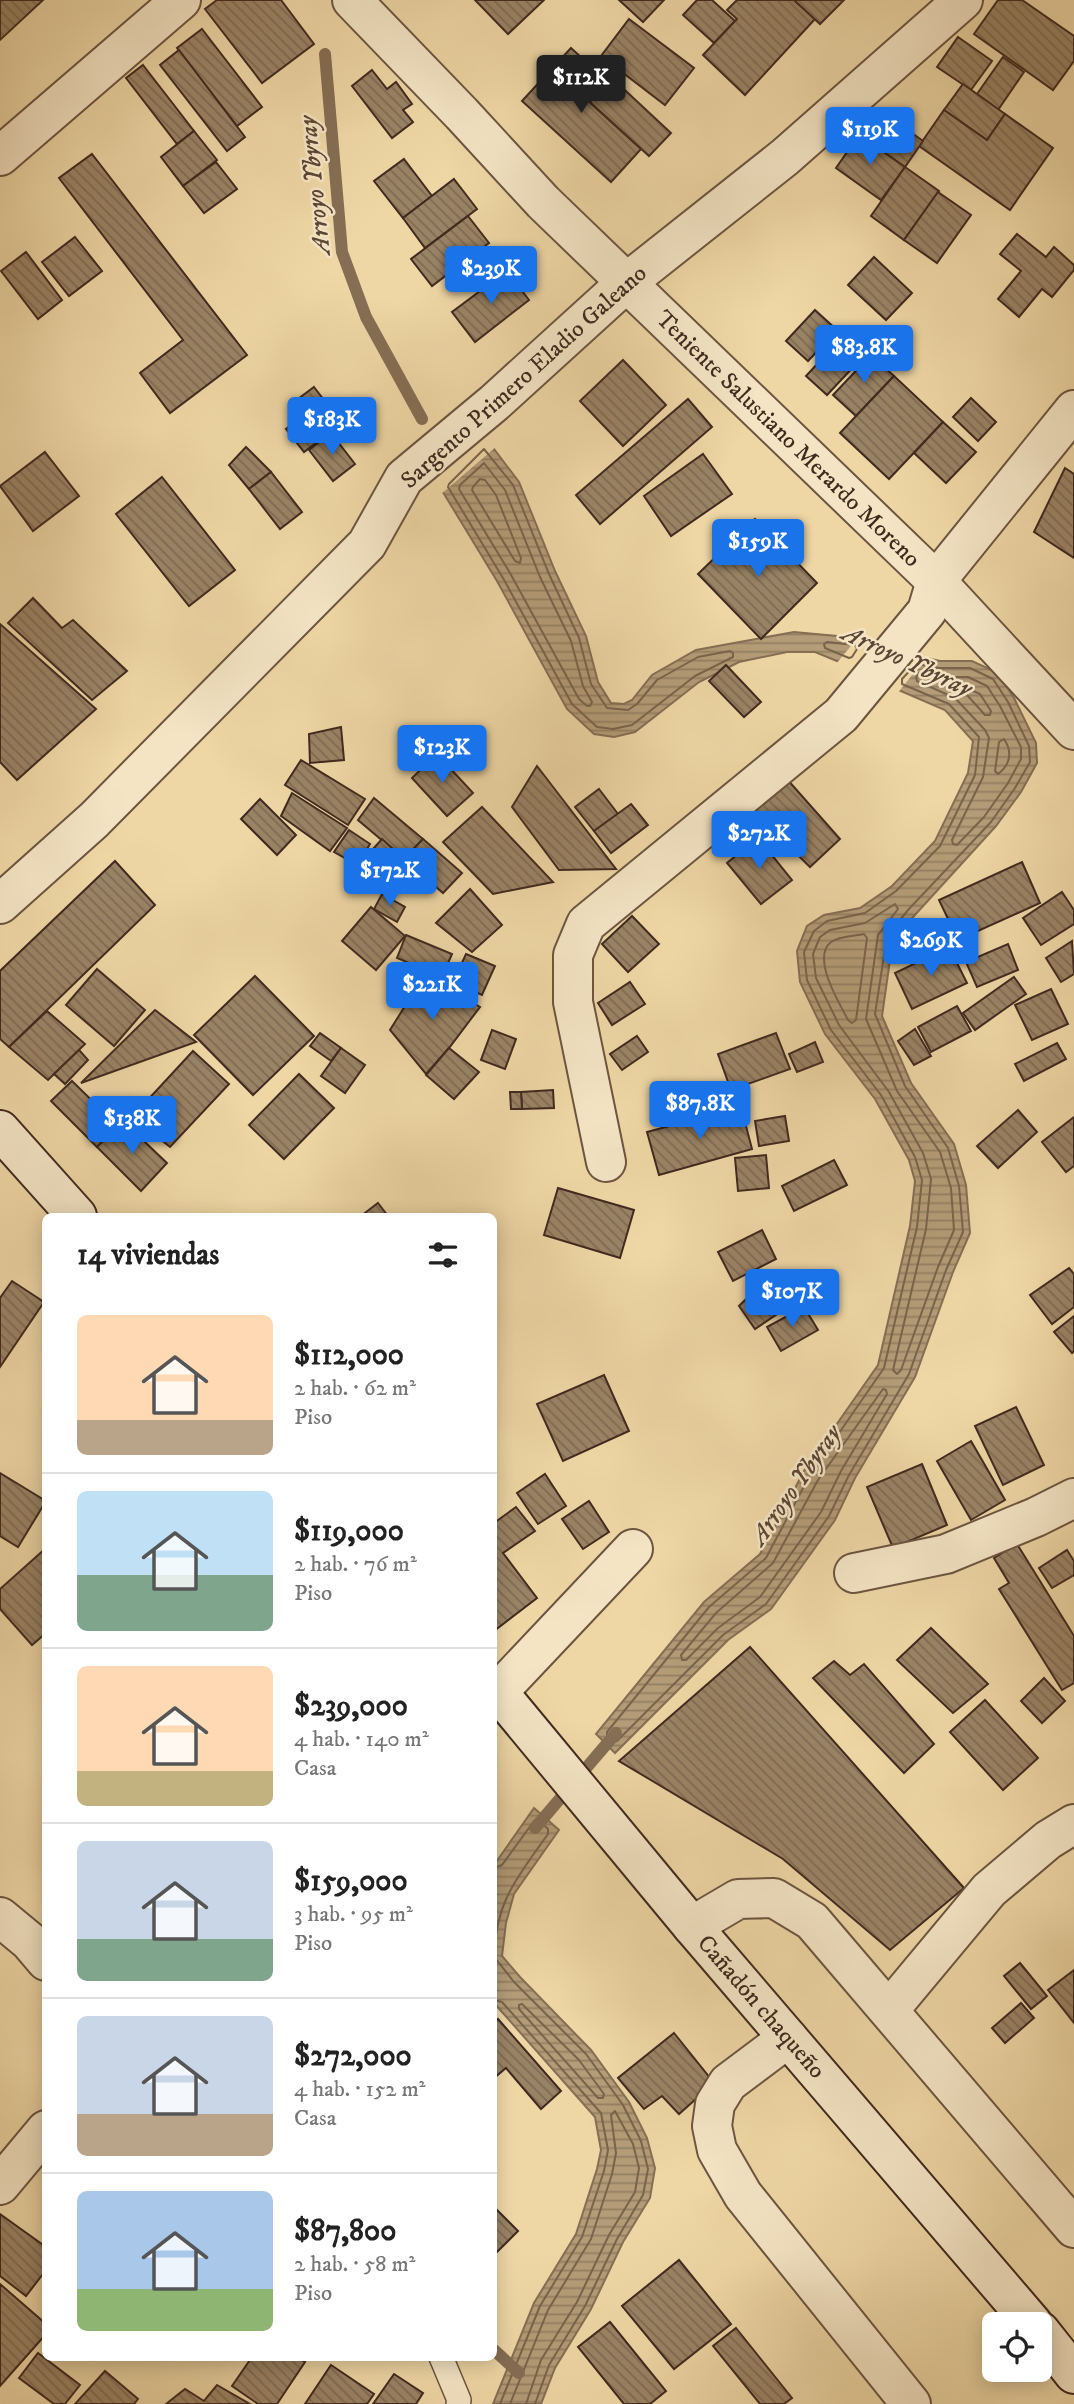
<!DOCTYPE html>
<html lang="es">
<meta charset="utf-8">
<style>
body{margin:0;font-family:"IM FELL DW Pica",serif;background:#f2f2f2;color:#222;height:100vh;display:flex;flex-direction:column;font-size:26px;white-space:nowrap}
*{box-sizing:border-box;margin:0}
p{font-size:23px;color:#767676}
.icon{flex:none;width:38px;height:38px;fill:none;stroke:currentColor;stroke-width:2;stroke-linecap:round;stroke-linejoin:round}
.map{position:relative;flex:1;overflow:hidden}
.drawer{position:absolute;left:42px;top:1213px;width:455px;height:1148px;display:flex;flex-direction:column;background:#fff;border-radius:10px;box-shadow:0 4px 18px #0003}
.drawer>*{flex:none}
.fabs{position:absolute;left:982px;top:2312px;display:grid;gap:14px}
.fabs a{display:grid;place-items:center;width:70px;height:70px;border-radius:10px;background:#fff;box-shadow:0 4px 18px #0003;font-size:35px}
.price{position:absolute;translate:-50% -60px;padding:0 16px;border-radius:7px;background:#1a73e8;color:#fff;font-size:23px;line-height:46px;filter:drop-shadow(0 2px 4px #0008)}
.price::after{content:'';position:absolute;left:50%;top:42px;width:21px;height:16px;margin-left:-10px;background:inherit;clip-path:polygon(0 0,100% 0,50% 100%)}
.price.on{background:#222;color:#fff}
ul{padding:0;list-style:none}
li{display:flex;align-items:center;gap:21px;height:175px;padding:0 35px}
li+li{border-top:2px solid #e0e0e0}
li span{display:grid;place-items:center;flex:none;width:196px;height:140px;border-radius:10px;color:#555}
li>.icon{margin-inline-start:auto}
span .icon{width:84px;height:84px;fill:#fffc;stroke-width:1}
li b{font-size:30px}
h2{display:flex;justify-content:space-between;align-items:center;height:84px;padding:0 35px;font-size:30px}
.map>svg:first-child{display:block}
.water{fill:url(#water-rules);stroke:#856e54;stroke-width:2}
.pier{fill:#eed6a5}
.lines{fill:none;stroke-linecap:round;stroke-linejoin:round}
.shore{stroke:#7a634b;stroke-width:2}
.stream{stroke:#856e54;stroke-width:12}
.building{fill:url(#building-back-hatch);stroke:#402a1f;stroke-width:2}
.lane-casing{stroke:#6c5540;stroke-width:26}
.street-casing{stroke:#6c5540;stroke-width:42}
.secondary-casing{stroke:#402a1f;stroke-width:42}
.lane{stroke:#f4e4c4;stroke-width:23}
.street{stroke:#f4e4c4;stroke-width:38}
.secondary{stroke:#f4e4c4;stroke-width:38}
.labels{text-anchor:middle;dominant-baseline:central;stroke-width:5;stroke-linejoin:round;paint-order:stroke}
.street-label{font-size:24px;fill:#402a1f;stroke:#f4e4c4}
.water-label{font-size:26px;font-style:italic;fill:#5d4635;stroke:#f4e4c4}
</style>
<div class="map">
<svg width="1074" height="2404" viewBox="0 0 1074 2404">
<defs>
<pattern id="water-rules" width="6" height="5" patternUnits="userSpaceOnUse" patternTransform="scale(1.75)"><rect width="6" height="5" fill="#b39c77"/><path d="M0 2.5h6" fill="none" stroke="#937f61"/></pattern>
<pattern id="building-back-hatch" width="6" height="6" patternUnits="userSpaceOnUse" patternTransform="scale(1.75)"><rect width="6" height="6" fill="#9a8365"/><path d="M-1 5l2 2M0 0l6 6M5-1l2 2" fill="none" stroke="#7f6b53"/></pattern>
</defs>
<rect width="100%" height="100%" fill="#eed6a5"/>
<filter id="stains"><feTurbulence type="fractalNoise" baseFrequency=".00286" numOctaves="4"/><feColorMatrix values="0 0 0 0 .2 0 0 0 0 .09 0 0 0 0 .02 0 0 0 .5 -.17"/></filter>
<radialGradient id="worn" r=".72"><stop offset=".6" stop-color="#630" stop-opacity="0"/><stop offset="1" stop-color="#630" stop-opacity=".3"/></radialGradient>
<g class="water">
<polygon points="485,437 519,482 555,571 586,636 598,682 611,703 624,704 632,700 652,675 696,650 794,632 858,638 854,668 815,652 787,652 739,662 699,682 635,732 614,737 594,734 567,709 497,581 438,484"/>
<polygon points="913,655 940,661 972,661 998,673 1014,698 1036,743 1037,763 1021,792 996,826 893,939 882,1016 911,1083 954,1144 966,1185 970,1233 953,1272 915,1377 855,1478 835,1520 771,1609 728,1640 615,1753 596,1734 704,1602 760,1554 804,1471 878,1365 910,1226 915,1181 909,1160 875,1099 825,1034 800,982 797,951 807,926 824,915 860,908 892,886 935,841 968,773 973,741 945,710 887,685"/>
<polygon points="534,1808 559,1830 514,1894 506,1923 502,1956 520,1977 591,2050 629,2102 647,2138 655,2168 650,2198 623,2242 591,2309 555,2368 541,2404 493,2404 534,2303 576,2234 597,2169 601,2150 595,2117 494,2003 494,1865"/>
</g>
<g class="pier">
<polygon points="483,434 488,434 497,446 440,495 435,482"/>
<polygon points="860,635 872,638 874,641 856,671 836,664"/>
<polygon points="913,652 928,655 897,694 886,689"/>
</g>
<g class="lines">
<g class="shore">
<polygon points="484,449 513,485 549,574 579,638 591,684 607,708 628,710 637,704 657,680 698,657 730,651 733,653 733,657 695,676 632,725 613,729 597,727 572,704 503,578 448,487 449,484"/>
<polygon points="484,463 505,490 540,577 571,641 583,686 592,702 590,706 587,706 579,699 510,573 459,489 460,485"/>
<polygon points="480,479 485,480 496,495 521,558 520,563 515,561 472,490 473,487"/>
<polygon points="827,642 855,645 857,649 852,657 849,658 825,648 824,644"/>
<polygon points="916,664 939,668 970,668 993,679 1008,702 1029,746 1030,762 1015,788 991,822 908,910 887,936 875,1014 905,1086 948,1148 959,1186 963,1232 946,1270 909,1374 849,1475 829,1516 766,1604 723,1635 617,1741 614,1742 607,1735 607,1732 709,1607 766,1558 810,1475 884,1368 917,1227 922,1180 915,1157 881,1095 831,1030 807,980 804,952 814,931 827,921 865,913 896,891 940,846 975,775 979,737 949,704 902,684 902,679"/>
<polygon points="919,673 939,677 968,677 987,686 1000,706 1021,747 1021,759 1008,783 984,817 957,845 953,844 952,840 983,777 989,738 985,730 955,698 917,681 916,677"/>
<polygon points="971,690 980,694 991,711 990,715 985,715 967,695 967,691"/>
<path d="M1004,739C1013,752 1010,765 998,774L995,771L999,742Z"/>
<polygon points="895,904 898,909 878,935 866,1019 897,1091 940,1152 951,1188 954,1230 938,1267 901,1370 897,1374 893,1370 926,1229 931,1179 923,1153 889,1092 839,1025 816,978 813,954 820,937 830,930 865,923"/>
<path d="M864,934L867,938L856,1020L852,1023L848,1020C839,1002 811,958 831,942C839,936 855,936 864,934Z"/>
<polygon points="883,1389 886,1390 887,1394 841,1471 821,1512 760,1597 718,1628 686,1660 682,1660 681,1655 716,1613 773,1563 818,1480"/>
<path d="M494,1868L502,1865L534,1821L538,1820L548,1829V1834C519,1875 493,1904 495,1958L514,1982L586,2054L623,2105L641,2141L648,2169L643,2195L617,2239L585,2306L549,2365L535,2404"/>
<polyline points="494,2000 502,2002 601,2113 608,2150 604,2171 582,2237 540,2306 500,2404"/>
<polygon points="522,2004 579,2060 604,2094 603,2098 598,2098 519,2009 519,2005"/>
<polyline points="510,2404 548,2310 591,2239 612,2174 616,2153 611,2115 615,2111 633,2144 639,2168 635,2192 609,2235 577,2302 541,2360 526,2404"/>
</g>
<g class="stream">
<polyline points="325,54 342,252 366,317 422,419"/>
<polyline points="535,1828 616,1733"/>
<polyline points="494,2350 519,2373"/>
</g>
</g>
<g class="building">
<polygon points="0,0 43,0 0,40"/>
<polygon points="217,0 281,0 314,44 262,83 205,9"/>
<polygon points="475,0 544,0 508,34"/>
<polygon points="619,0 664,0 643,22"/>
<polygon points="697,0 712,0 735,21 714,43 683,15"/>
<polygon points="737,0 794,0 815,19 745,95 703,55 737,19 727,10"/>
<polygon points="794,0 844,0 820,24"/>
<polygon points="998,0 1022,0 1074,36 1074,61 1053,90 974,34"/>
<polygon points="629,19 694,68 665,105 601,56"/>
<polygon points="202,29 262,107 237,126 177,48"/>
<polygon points="958,37 992,61 971,90 937,67"/>
<polygon points="571,48 607,81 588,101 641,149 611,182 522,101"/>
<polygon points="179,50 245,137 227,151 160,65"/>
<polygon points="1003,57 1024,72 998,110 977,94"/>
<polygon points="143,65 194,131 177,144 126,78"/>
<polygon points="372,70 387,89 396,82 412,104 403,110 413,122 392,138 352,86"/>
<polygon points="613,79 671,133 649,156 590,102"/>
<polygon points="963,84 1005,114 987,140 944,110"/>
<polygon points="944,110 987,140 1005,114 1053,148 1010,210 919,146"/>
<polygon points="895,121 923,141 905,167 876,147"/>
<polygon points="194,131 217,160 183,186 161,157"/>
<polygon points="859,135 905,167 881,200 836,168"/>
<polygon points="92,154 247,355 170,413 140,373 183,340 59,178"/>
<polygon points="404,159 432,196 403,218 374,181"/>
<polygon points="216,162 237,189 204,213 183,186"/>
<polygon points="905,167 939,191 904,240 871,216"/>
<polygon points="454,179 477,209 425,248 403,218"/>
<polygon points="938,192 971,215 937,263 904,240"/>
<polygon points="468,216 489,243 432,286 411,259"/>
<polygon points="1017,234 1046,257 1054,247 1074,265 1074,270 1052,297 1042,289 1019,317 998,299 1021,271 1000,254"/>
<polygon points="75,237 102,271 69,296 42,262"/>
<polygon points="26,252 62,300 38,319 1,271"/>
<polygon points="874,257 912,293 886,320 848,285"/>
<polygon points="507,271 529,300 475,342 452,312"/>
<polygon points="815,310 837,330 808,361 786,341"/>
<polygon points="851,328 872,347 827,395 806,376"/>
<polygon points="871,355 894,376 856,416 833,395"/>
<polygon points="623,360 666,405 623,446 580,401"/>
<polygon points="894,376 943,422 889,479 840,433"/>
<polygon points="314,387 343,425 327,436 298,399"/>
<polygon points="971,398 996,422 978,441 953,417"/>
<polygon points="688,399 712,427 600,524 576,495"/>
<polygon points="303,416 321,439 304,452 286,429"/>
<polygon points="943,422 976,452 946,483 914,453"/>
<polygon points="331,433 355,464 333,481 309,450"/>
<polygon points="246,447 271,472 249,489 229,465"/>
<polygon points="45,452 79,496 33,531 0,486"/>
<polygon points="703,454 732,494 671,536 644,496"/>
<polygon points="1065,468 1074,474 1074,558 1034,532"/>
<polygon points="271,472 302,512 280,529 249,489"/>
<polygon points="162,477 235,570 189,606 116,514"/>
<polygon points="755,519 817,583 761,639 698,574"/>
<polygon points="33,598 62,628 73,620 127,671 92,700 8,623"/>
<polygon points="0,624 96,709 17,780 0,762"/>
<polygon points="726,665 761,702 744,717 709,681"/>
<polygon points="341,727 344,760 310,763 309,734"/>
<polygon points="437,754 473,793 447,816 412,778"/>
<polygon points="301,760 365,799 348,825 285,785"/>
<polygon points="537,766 616,869 559,870 512,807"/>
<polygon points="786,778 840,839 810,867 753,811"/>
<polygon points="599,789 618,814 594,831 575,807"/>
<polygon points="292,793 347,828 330,851 281,816"/>
<polygon points="374,798 423,839 404,859 358,820"/>
<polygon points="260,799 296,835 277,855 241,819"/>
<polygon points="631,804 648,825 611,853 594,831"/>
<polygon points="482,807 553,882 493,894 443,842"/>
<polygon points="349,830 370,844 357,865 334,852"/>
<polygon points="758,838 792,880 761,904 727,863"/>
<polygon points="382,839 404,859 380,888 357,867"/>
<polygon points="423,839 462,873 443,893 404,859"/>
<polygon points="115,861 155,905 9,1047 0,1039 0,971"/>
<polygon points="1022,862 1040,903 958,940 939,900"/>
<polygon points="470,889 502,925 472,952 436,923"/>
<polygon points="1062,892 1074,910 1074,924 1041,945 1023,918"/>
<polygon points="382,894 405,907 397,922 374,909"/>
<polygon points="371,907 405,936 376,970 342,941"/>
<polygon points="632,916 659,944 628,972 602,944"/>
<polygon points="406,935 452,954 442,977 397,958"/>
<polygon points="1072,941 1074,974 1061,982 1046,958"/>
<polygon points="1008,944 1018,970 977,987 966,962"/>
<polygon points="949,947 967,983 912,1009 895,973"/>
<polygon points="466,954 495,966 482,995 453,982"/>
<polygon points="97,969 145,1010 114,1046 66,1005"/>
<polygon points="425,974 480,1007 449,1048 426,1074 390,1030"/>
<polygon points="255,976 314,1036 253,1095 194,1035"/>
<polygon points="1014,977 1026,994 975,1030 963,1013"/>
<polygon points="630,982 645,1004 612,1025 598,1003"/>
<polygon points="1051,989 1068,1024 1032,1040 1015,1005"/>
<polygon points="957,1006 971,1031 931,1052 918,1027"/>
<polygon points="155,1010 196,1042 81,1083"/>
<polygon points="47,1011 85,1044 48,1080 9,1047"/>
<polygon points="915,1029 931,1056 914,1065 898,1041"/>
<polygon points="492,1030 516,1039 505,1069 481,1060"/>
<polygon points="320,1033 341,1048 331,1061 310,1046"/>
<polygon points="776,1033 790,1069 731,1090 718,1054"/>
<polygon points="637,1036 648,1052 622,1070 610,1054"/>
<polygon points="815,1042 823,1062 797,1072 789,1054"/>
<polygon points="1057,1043 1066,1059 1024,1081 1015,1064"/>
<polygon points="341,1048 365,1065 345,1093 321,1076"/>
<polygon points="449,1048 479,1072 454,1099 426,1075"/>
<polygon points="79,1050 88,1060 65,1084 54,1074"/>
<polygon points="193,1051 229,1084 170,1147 132,1117"/>
<polygon points="299,1074 334,1108 284,1159 249,1125"/>
<polygon points="72,1081 118,1126 97,1147 51,1101"/>
<polygon points="553,1090 554,1108 522,1109 521,1092"/>
<polygon points="510,1092 521,1092 522,1109 511,1109"/>
<polygon points="741,1107 752,1149 659,1175 647,1132"/>
<polygon points="1018,1110 1037,1132 998,1168 977,1146"/>
<polygon points="785,1116 789,1141 759,1146 755,1121"/>
<polygon points="1074,1117 1074,1166 1066,1172 1042,1142"/>
<polygon points="123,1121 167,1163 141,1191 97,1147"/>
<polygon points="766,1155 769,1188 738,1191 735,1158"/>
<polygon points="834,1160 847,1185 794,1211 782,1186"/>
<polygon points="558,1188 634,1210 620,1258 544,1235"/>
<polygon points="378,1203 388,1216 361,1216"/>
<polygon points="762,1230 776,1259 733,1281 718,1252"/>
<polygon points="1069,1268 1074,1274 1074,1307 1052,1324 1030,1295"/>
<polygon points="775,1271 801,1298 755,1329 739,1306"/>
<polygon points="12,1281 44,1302 0,1367 0,1298"/>
<polygon points="804,1307 818,1330 781,1351 767,1327"/>
<polygon points="1074,1316 1074,1351 1072,1353 1054,1332"/>
<polygon points="604,1375 629,1431 563,1461 537,1404"/>
<polygon points="1016,1407 1044,1465 1003,1485 975,1426"/>
<polygon points="971,1441 1005,1500 971,1520 937,1461"/>
<polygon points="922,1464 947,1525 893,1548 867,1487"/>
<polygon points="0,1473 46,1501 18,1547 0,1536"/>
<polygon points="545,1474 566,1506 538,1524 517,1493"/>
<polygon points="589,1501 609,1532 583,1549 562,1519"/>
<polygon points="516,1507 535,1531 503,1553 537,1598 494,1631 494,1523"/>
<polygon points="1017,1544 1074,1636 1074,1683 1062,1690 999,1589 1009,1583 994,1558"/>
<polygon points="46,1548 46,1633 32,1645 0,1609 0,1589"/>
<polygon points="1067,1550 1074,1561 1074,1575 1052,1588 1039,1568"/>
<polygon points="931,1628 988,1684 953,1713 897,1660"/>
<polygon points="750,1647 964,1888 890,1950 783,1859 619,1761"/>
<polygon points="834,1661 850,1675 864,1664 934,1744 904,1773 813,1678"/>
<polygon points="1044,1678 1065,1701 1042,1723 1021,1701"/>
<polygon points="985,1700 1038,1758 1003,1790 950,1732"/>
<polygon points="1020,1963 1047,1996 1031,2009 1004,1976"/>
<polygon points="1074,1970 1074,2023 1048,1990"/>
<polygon points="1021,2003 1034,2018 1005,2043 992,2028"/>
<polygon points="498,2019 561,2091 541,2109 506,2068 494,2078 494,2023"/>
<polygon points="674,2033 714,2083 679,2114 662,2096 644,2109 618,2078"/>
<polygon points="494,2207 518,2231 497,2252 494,2248"/>
<polygon points="0,2214 46,2247 46,2270 26,2296 0,2276"/>
<polygon points="679,2260 731,2324 674,2369 622,2306"/>
<polygon points="0,2284 46,2324 46,2334 0,2386"/>
<polygon points="610,2322 666,2391 650,2404 624,2404 578,2347"/>
<polygon points="736,2328 792,2398 784,2404 760,2404 713,2346"/>
<polygon points="38,2353 80,2385 65,2404 54,2404 19,2378"/>
<polygon points="252,2357 298,2357 305,2362 277,2404 258,2404 232,2386"/>
<polygon points="331,2365 374,2394 367,2404 305,2404"/>
<polygon points="105,2371 138,2399 134,2404 75,2404"/>
<polygon points="394,2374 423,2393 416,2404 373,2404"/>
<polygon points="217,2385 250,2404 166,2404 185,2389 204,2401"/>
</g>
<g class="lines">
<defs>
<polyline id="lane" points="441,2357 459,2400 458,2404"/>
<g id="street">
<polyline points="352,0 462,114 543,202 936,581 1074,730"/>
<polyline points="0,156 181,0"/>
<polyline points="0,904 94,820 367,544 404,478 494,403 626,283 785,157 963,0"/>
<polyline points="606,1162 573,1002 573,955 586,924 841,715 927,611 936,581 1074,410"/>
<polyline points="854,1573 946,1554 1036,1517 1074,1498"/>
<polyline points="498,1692 633,1549"/>
<polyline points="0,1917 29,1941 46,1961"/>
<polyline points="692,1926 738,1899 774,1898 812,1921 1074,2228"/>
<polyline points="889,2010 989,1890 1048,1840 1074,1824"/>
<polyline points="788,2038 728,2083 715,2104 712,2126 717,2150 743,2195 911,2404"/>
<polyline points="0,2185 46,2130"/>
</g>
<g id="secondary">
<polyline points="0,1130 77,1216"/>
<polyline points="494,1687 692,1926 1033,2324"/>
<polyline points="1040,2331 1074,2374"/>
</g>
</defs>
<use href="#lane" class="lane-casing"/>
<use href="#street" class="street-casing"/>
<use href="#secondary" class="secondary-casing"/>
<use href="#lane" class="lane"/>
<use href="#street" class="street"/>
<use href="#secondary" class="secondary"/>
</g>
<g class="labels">
<g class="street-label">
<text transform="translate(524 377) rotate(-42)">Sargento Primero Eladio Galeano</text>
<text transform="translate(788 439) rotate(44)">Teniente Salustiano Merardo Moreno</text>
<text transform="translate(761 2007) rotate(49)">Cañadón chaqueño</text>
</g>
<g class="water-label">
<text transform="translate(315 185) rotate(-96)">Arroyo Ybyray</text>
<text transform="translate(907 661) rotate(25)">Arroyo Ybyray</text>
<text transform="translate(796 1485) rotate(-55)">Arroyo Ybyray</text>
</g>
</g>
<rect width="100%" height="100%" filter="url(#stains)"/>
<rect width="100%" height="100%" fill="url(#worn)"/>
</svg>
<div class="fabs">
<a><svg class="icon" aria-label="locate" viewBox="0 0 24 24"><circle cx="12" cy="12" r="6"/><path d="M12 2v4M12 18v4M2 12h4M18 12h4"/></svg></a>
</div>
<b class="price on" style="left:581px;top:115px">$112K</b>
<b class="price" style="left:870px;top:167px">$119K</b>
<b class="price" style="left:491px;top:306px">$239K</b>
<b class="price" style="left:864px;top:385px">$83.8K</b>
<b class="price" style="left:332px;top:457px">$183K</b>
<b class="price" style="left:758px;top:579px">$159K</b>
<b class="price" style="left:442px;top:785px">$123K</b>
<b class="price" style="left:759px;top:871px">$272K</b>
<b class="price" style="left:390px;top:908px">$172K</b>
<b class="price" style="left:931px;top:978px">$269K</b>
<b class="price" style="left:432px;top:1022px">$221K</b>
<b class="price" style="left:700px;top:1141px">$87.8K</b>
<b class="price" style="left:132px;top:1156px">$138K</b>
<b class="price" style="left:792px;top:1329px">$107K</b>
<section class="drawer">
<h2>14 viviendas<svg class="icon" aria-label="filters" viewBox="0 0 24 24"><path d="M4 7h16M4 17h16"/><circle cx="9" cy="7" r="2"/><circle cx="15" cy="17" r="2"/></svg></h2>
<ul>
<li><span style="background:linear-gradient(#ffd9b3 75%,#b9a48a 0)"><svg class="icon" aria-label="home" viewBox="0 0 24 24"><path d="M3 11l9-7 9 7M6 9v11h12V9"/></svg></span><div><b>$112,000</b><p>2 hab. · 62 m²</p><p>Piso</p></div></li>
<li><span style="background:linear-gradient(#bfe0f5 60%,#7fa58c 0)"><svg class="icon" aria-label="home" viewBox="0 0 24 24"><path d="M3 11l9-7 9 7M6 9v11h12V9"/></svg></span><div><b>$119,000</b><p>2 hab. · 76 m²</p><p>Piso</p></div></li>
<li><span style="background:linear-gradient(#ffd9b3 75%,#c2b280 0)"><svg class="icon" aria-label="home" viewBox="0 0 24 24"><path d="M3 11l9-7 9 7M6 9v11h12V9"/></svg></span><div><b>$239,000</b><p>4 hab. · 140 m²</p><p>Casa</p></div></li>
<li><span style="background:linear-gradient(#c9d6e8 70%,#7fa58c 0)"><svg class="icon" aria-label="home" viewBox="0 0 24 24"><path d="M3 11l9-7 9 7M6 9v11h12V9"/></svg></span><div><b>$159,000</b><p>3 hab. · 95 m²</p><p>Piso</p></div></li>
<li><span style="background:linear-gradient(#c9d6e8 70%,#b9a48a 0)"><svg class="icon" aria-label="home" viewBox="0 0 24 24"><path d="M3 11l9-7 9 7M6 9v11h12V9"/></svg></span><div><b>$272,000</b><p>4 hab. · 152 m²</p><p>Casa</p></div></li>
<li><span style="background:linear-gradient(#a9c7e8 70%,#8fb573 0)"><svg class="icon" aria-label="home" viewBox="0 0 24 24"><path d="M3 11l9-7 9 7M6 9v11h12V9"/></svg></span><div><b>$87,800</b><p>2 hab. · 58 m²</p><p>Piso</p></div></li>
</ul>
</section>
</div>
